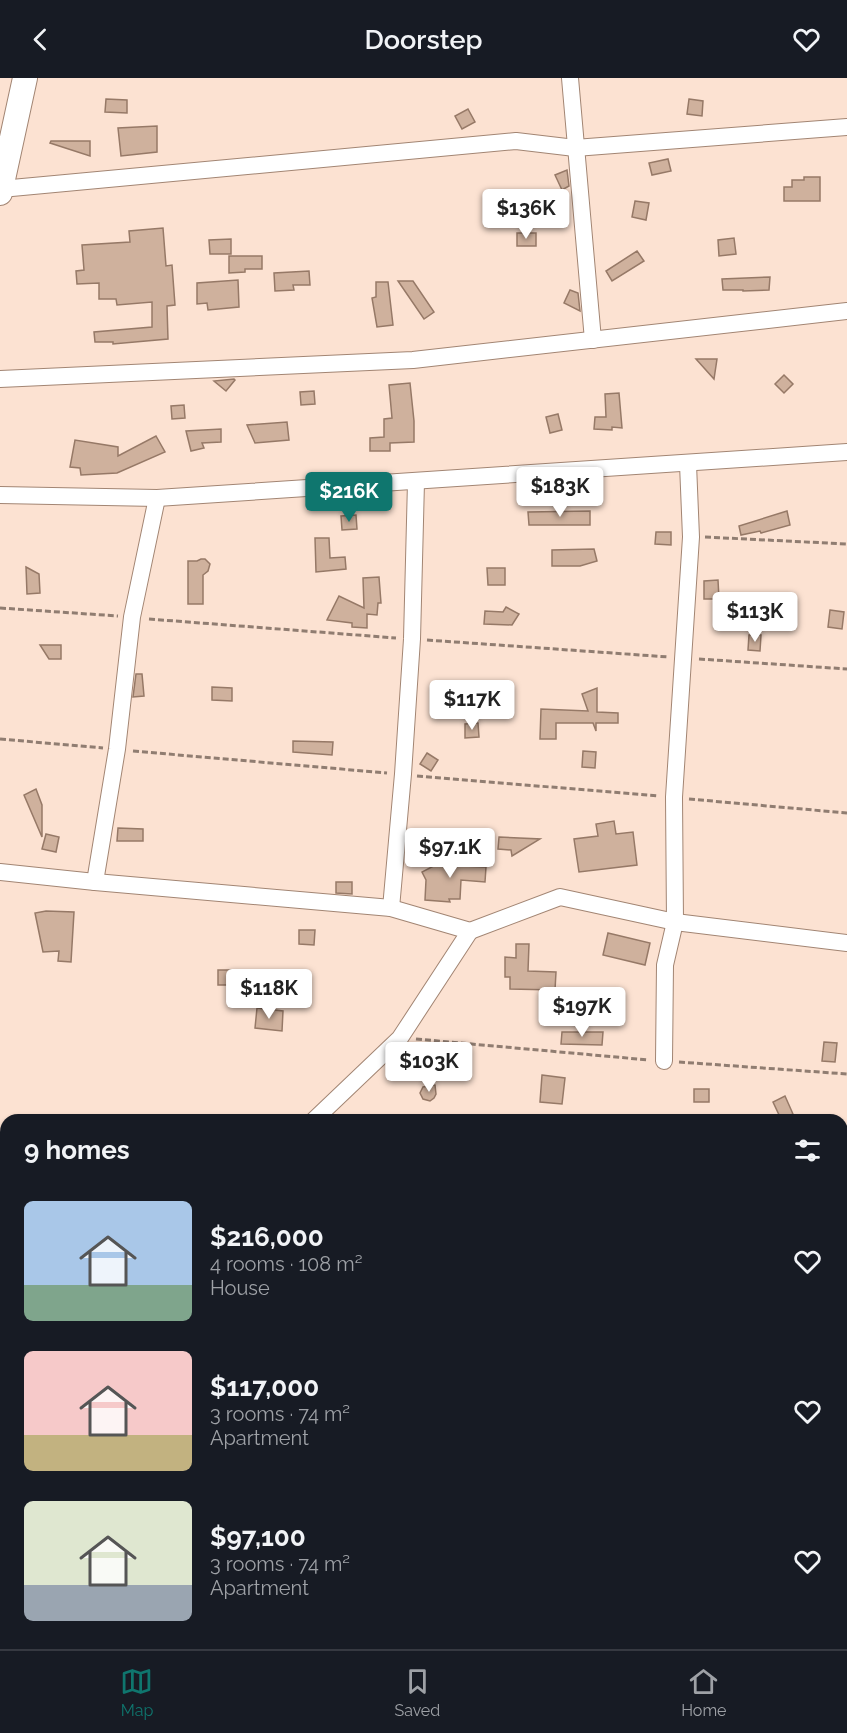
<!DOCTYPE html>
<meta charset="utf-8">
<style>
body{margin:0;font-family:Raleway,sans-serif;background:#20242c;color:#f1f3f6;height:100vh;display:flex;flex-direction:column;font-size:22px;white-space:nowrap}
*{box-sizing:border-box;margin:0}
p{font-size:20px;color:#9ea1a6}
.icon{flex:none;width:33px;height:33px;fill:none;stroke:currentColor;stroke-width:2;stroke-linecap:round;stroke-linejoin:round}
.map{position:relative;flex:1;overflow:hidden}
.drawer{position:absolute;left:0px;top:1036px;width:848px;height:536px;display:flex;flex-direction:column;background:#171b24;border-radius:18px 18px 0 0;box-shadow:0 2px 4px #0004}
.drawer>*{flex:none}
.price{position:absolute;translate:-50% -51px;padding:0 14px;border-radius:6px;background:#fff;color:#222;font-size:20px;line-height:39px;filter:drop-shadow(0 2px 3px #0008)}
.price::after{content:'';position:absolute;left:50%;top:36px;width:18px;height:14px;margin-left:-9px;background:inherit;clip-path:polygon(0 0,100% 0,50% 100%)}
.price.on{background:#0f766e;color:#fff}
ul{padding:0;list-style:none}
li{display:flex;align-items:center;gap:18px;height:150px;padding:0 24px}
li span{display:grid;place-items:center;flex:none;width:168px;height:120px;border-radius:9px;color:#555}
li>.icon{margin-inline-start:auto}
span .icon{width:72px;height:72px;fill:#fffc;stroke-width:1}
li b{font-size:26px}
h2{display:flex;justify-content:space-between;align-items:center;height:72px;padding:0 24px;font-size:26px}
header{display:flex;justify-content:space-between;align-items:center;height:78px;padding:0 24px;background:#171b24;font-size:27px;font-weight:600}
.tabs{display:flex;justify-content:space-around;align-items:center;height:84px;border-top:2px solid #363941;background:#171b24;font-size:16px;color:#9ea1a6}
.tabs a{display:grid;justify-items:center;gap:3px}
.tabs .on{color:#0f766e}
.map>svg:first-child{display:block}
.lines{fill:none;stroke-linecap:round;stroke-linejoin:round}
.stream{stroke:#895838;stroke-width:4.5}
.building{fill:#cfb19d;stroke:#967967;stroke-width:1.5}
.street-casing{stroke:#a28573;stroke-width:18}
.secondary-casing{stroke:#a28573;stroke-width:26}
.path{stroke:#907d71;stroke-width:3;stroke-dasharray:6 3;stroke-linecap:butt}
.street{stroke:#fff;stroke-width:16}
.secondary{stroke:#fff;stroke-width:24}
</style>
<header><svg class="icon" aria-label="back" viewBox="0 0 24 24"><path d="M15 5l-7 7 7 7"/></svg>Doorstep<svg class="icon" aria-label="heart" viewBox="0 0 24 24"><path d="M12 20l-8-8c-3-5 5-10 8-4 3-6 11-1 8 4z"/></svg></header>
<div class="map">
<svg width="847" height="1571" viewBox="0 0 847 1571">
<rect width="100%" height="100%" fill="#fce2d2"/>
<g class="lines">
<g class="stream">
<polyline points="0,1421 6,1422"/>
<polyline points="842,1510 847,1510"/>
<polyline points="500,1566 556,1571"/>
</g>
</g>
<g class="building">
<polygon points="106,21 127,22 127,35 105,34"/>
<polygon points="689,21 703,23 702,38 687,36"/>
<polygon points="468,31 475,44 462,51 455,38"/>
<polygon points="157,48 157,74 121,78 118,50"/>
<polygon points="51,63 90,63 90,78 50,65"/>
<polygon points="668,81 671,93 652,97 649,85"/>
<polygon points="567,92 569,108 562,112 555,97"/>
<polygon points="804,99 820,99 820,123 784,123 784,109 792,109 792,102 804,102"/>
<polygon points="635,123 649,125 646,142 632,139"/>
<polygon points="163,150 166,188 172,187 175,227 167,228 168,261 113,266 113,264 95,264 94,254 152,249 152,224 117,227 116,221 99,221 99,205 77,206 76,193 84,192 82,167 130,164 129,153"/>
<rect x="517" y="155" width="19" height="13"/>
<polygon points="734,160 736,176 719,178 718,162"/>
<polygon points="231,161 231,176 210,176 209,162"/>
<polygon points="637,173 644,183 612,203 606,193"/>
<polygon points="229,178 262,178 262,191 245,191 245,194 229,195"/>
<polygon points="309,193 310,207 293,207 294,212 275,213 274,195"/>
<polygon points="770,199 769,212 743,213 743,212 723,212 722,201"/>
<polygon points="238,202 239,229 208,232 207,225 197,226 197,205"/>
<polygon points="398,203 413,203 434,234 424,241"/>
<polygon points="376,204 388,204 393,247 377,249 372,220 376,219"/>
<polygon points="570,212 578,215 580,233 564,225"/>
<polygon points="696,281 717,281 714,301"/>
<polygon points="784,297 793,306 784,315 775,306"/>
<polygon points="234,301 235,302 226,313 214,303"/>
<polygon points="410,305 414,343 414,364 390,365 390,373 370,373 370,360 384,359 384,341 392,340 389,307"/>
<polygon points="314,313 315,326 301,327 300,314"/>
<polygon points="619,315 622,350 612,349 612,352 594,351 595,339 606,339 605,316"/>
<polygon points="184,327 185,340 172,341 171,328"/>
<polygon points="558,336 562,352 550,355 546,339"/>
<polygon points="287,344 289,362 255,365 247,347"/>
<polygon points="221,351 221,364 202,365 204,370 191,373 186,353"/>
<polygon points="156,358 165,374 117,395 81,397 80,390 70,389 75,362 118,369 118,378"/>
<polygon points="590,433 590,447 529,447 528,434"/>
<polygon points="787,433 790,447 761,455 760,453 741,457 739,448"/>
<polygon points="356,437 357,451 342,452 341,438"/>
<polygon points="656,454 671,454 671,467 655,466"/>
<polygon points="315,460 329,460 330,480 345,479 346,491 316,494"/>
<polygon points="594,471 597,483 580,488 552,488 552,472"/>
<polygon points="201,481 205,481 210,486 208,493 203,497 203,526 188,526 188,483 197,483"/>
<polygon points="26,489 39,496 40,515 27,516"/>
<polygon points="487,490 505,490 505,507 488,507"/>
<polygon points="379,499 381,525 378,525 377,537 367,536 367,550 352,549 352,545 327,542 339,518 364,530 363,500"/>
<polygon points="718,502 719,521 704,521 704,503"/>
<polygon points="506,529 519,536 512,547 484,546 485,533 503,534"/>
<polygon points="830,532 844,534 842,551 828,549"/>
<polygon points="749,557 761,557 760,573 748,572"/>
<polygon points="40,567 61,567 61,581 49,581"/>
<polygon points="136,596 142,596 144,618 133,619"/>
<polygon points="212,609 232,610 232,623 212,622"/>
<polygon points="597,610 597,634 618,635 618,645 596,645 596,653 593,645 556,645 556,661 540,661 541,631 588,633 582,616"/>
<polygon points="478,645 479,659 465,660 465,646"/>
<polygon points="293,663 333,664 332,677 293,674"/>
<polygon points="583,673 596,674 595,690 582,689"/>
<polygon points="427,675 438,682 431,693 420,686"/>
<polygon points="36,711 42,727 42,759 24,717"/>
<polygon points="614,743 616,756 633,754 637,787 579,794 574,761 598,758 596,746"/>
<polygon points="118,750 143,751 143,763 117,763"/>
<polygon points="46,756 59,759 56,774 42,771"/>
<polygon points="499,759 540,761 512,778 511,772 498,771"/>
<polygon points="450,776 463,776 463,788 486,789 485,804 461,802 460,821 449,821 450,824 425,822 426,802 422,794 449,780"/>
<polygon points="336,804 352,804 352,816 336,815"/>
<polygon points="46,833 74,834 71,884 58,883 59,873 43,874 35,835"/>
<polygon points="299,852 315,852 314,867 299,866"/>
<polygon points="608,855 650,865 645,887 603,877"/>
<polygon points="516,866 529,866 528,893 556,894 555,912 510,911 510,899 505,899 505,879 516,880"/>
<rect x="218" y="892" width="13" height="15"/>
<polygon points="281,897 294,897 293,929 280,928"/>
<polygon points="257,930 283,933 282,953 255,950"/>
<polygon points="562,954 603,954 602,967 561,966"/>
<polygon points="824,964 837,965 835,984 822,983"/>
<polygon points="542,997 565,1000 562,1026 540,1024"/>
<polygon points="435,1007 436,1016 434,1020 430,1023 423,1021 420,1015 423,1009"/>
<rect x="694" y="1011" width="15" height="13"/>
<polygon points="785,1018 793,1036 781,1041 773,1024"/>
</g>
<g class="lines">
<defs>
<g id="street">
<polyline points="570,0 593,262"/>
<polyline points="1,111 516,63 575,70 847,49"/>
<polyline points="0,301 413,282 847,233"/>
<polyline points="0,417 157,420 847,374"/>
<polyline points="0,794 95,804 391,830 470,853 560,819 675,844 847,865"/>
<polyline points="95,804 117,671 132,539 157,420"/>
<polyline points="391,830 403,696 412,561 416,404"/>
<polyline points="664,983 665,887 675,844 674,719 691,459 688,386"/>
<polyline points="314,1042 400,960 470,853"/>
<polyline points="842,1135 847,1136"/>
<polyline points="842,1254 847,1255"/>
<polyline points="842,1390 847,1391"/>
<polyline points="744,1571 745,1566"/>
</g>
<g id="secondary">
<polyline points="0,115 25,0"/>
<polyline points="0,1479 6,1479"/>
<polyline points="842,1564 847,1565"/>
</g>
</defs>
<use href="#street" class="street-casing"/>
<use href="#secondary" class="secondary-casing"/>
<g class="path">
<polyline points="705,459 847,466"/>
<polyline points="0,530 118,538"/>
<polyline points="149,541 396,560"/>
<polyline points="427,562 669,579"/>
<polyline points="699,581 847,591"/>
<polyline points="0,661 103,670"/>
<polyline points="133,673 387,695"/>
<polyline points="417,698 659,718"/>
<polyline points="689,721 847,735"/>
<polyline points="416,961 649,982"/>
<polyline points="679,984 847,996"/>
</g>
<use href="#street" class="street"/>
<use href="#secondary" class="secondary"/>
</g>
</svg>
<b class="price" style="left:526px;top:162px">$136K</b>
<b class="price" style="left:560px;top:440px">$183K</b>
<b class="price on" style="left:349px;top:445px">$216K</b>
<b class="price" style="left:755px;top:565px">$113K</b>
<b class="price" style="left:472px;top:653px">$117K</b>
<b class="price" style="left:450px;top:801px">$97.1K</b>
<b class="price" style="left:269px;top:942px">$118K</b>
<b class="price" style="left:582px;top:960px">$197K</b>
<b class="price" style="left:429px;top:1015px">$103K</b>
<section class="drawer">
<h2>9 homes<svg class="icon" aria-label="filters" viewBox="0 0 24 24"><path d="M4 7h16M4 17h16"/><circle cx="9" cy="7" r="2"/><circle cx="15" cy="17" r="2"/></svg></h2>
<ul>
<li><span style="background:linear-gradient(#a9c7e8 70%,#7fa58c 0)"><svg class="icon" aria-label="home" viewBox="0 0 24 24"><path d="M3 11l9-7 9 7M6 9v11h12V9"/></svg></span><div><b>$216,000</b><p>4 rooms · 108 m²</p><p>House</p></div><svg class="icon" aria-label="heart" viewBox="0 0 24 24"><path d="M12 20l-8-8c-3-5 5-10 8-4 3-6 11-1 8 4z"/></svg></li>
<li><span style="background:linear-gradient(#f6c9c9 70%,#c2b280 0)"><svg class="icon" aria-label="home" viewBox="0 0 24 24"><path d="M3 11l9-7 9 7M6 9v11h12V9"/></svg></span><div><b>$117,000</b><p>3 rooms · 74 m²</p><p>Apartment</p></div><svg class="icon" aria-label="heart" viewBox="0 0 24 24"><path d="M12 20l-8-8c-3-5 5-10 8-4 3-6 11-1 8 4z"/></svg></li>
<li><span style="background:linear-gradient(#dfe7d0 70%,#9aa5b1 0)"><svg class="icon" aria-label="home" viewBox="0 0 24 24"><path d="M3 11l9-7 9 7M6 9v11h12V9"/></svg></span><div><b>$97,100</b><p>3 rooms · 74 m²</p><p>Apartment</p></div><svg class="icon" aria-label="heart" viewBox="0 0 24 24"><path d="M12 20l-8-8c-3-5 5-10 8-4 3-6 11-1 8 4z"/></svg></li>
</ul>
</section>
</div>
<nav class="tabs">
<a class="on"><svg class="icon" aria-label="map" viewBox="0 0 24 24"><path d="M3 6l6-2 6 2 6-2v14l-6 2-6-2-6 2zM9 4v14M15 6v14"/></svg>Map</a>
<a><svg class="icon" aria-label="saved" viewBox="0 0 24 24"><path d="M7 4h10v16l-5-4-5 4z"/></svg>Saved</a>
<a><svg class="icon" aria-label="home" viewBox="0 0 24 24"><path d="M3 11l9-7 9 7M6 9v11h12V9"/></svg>Home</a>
</nav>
